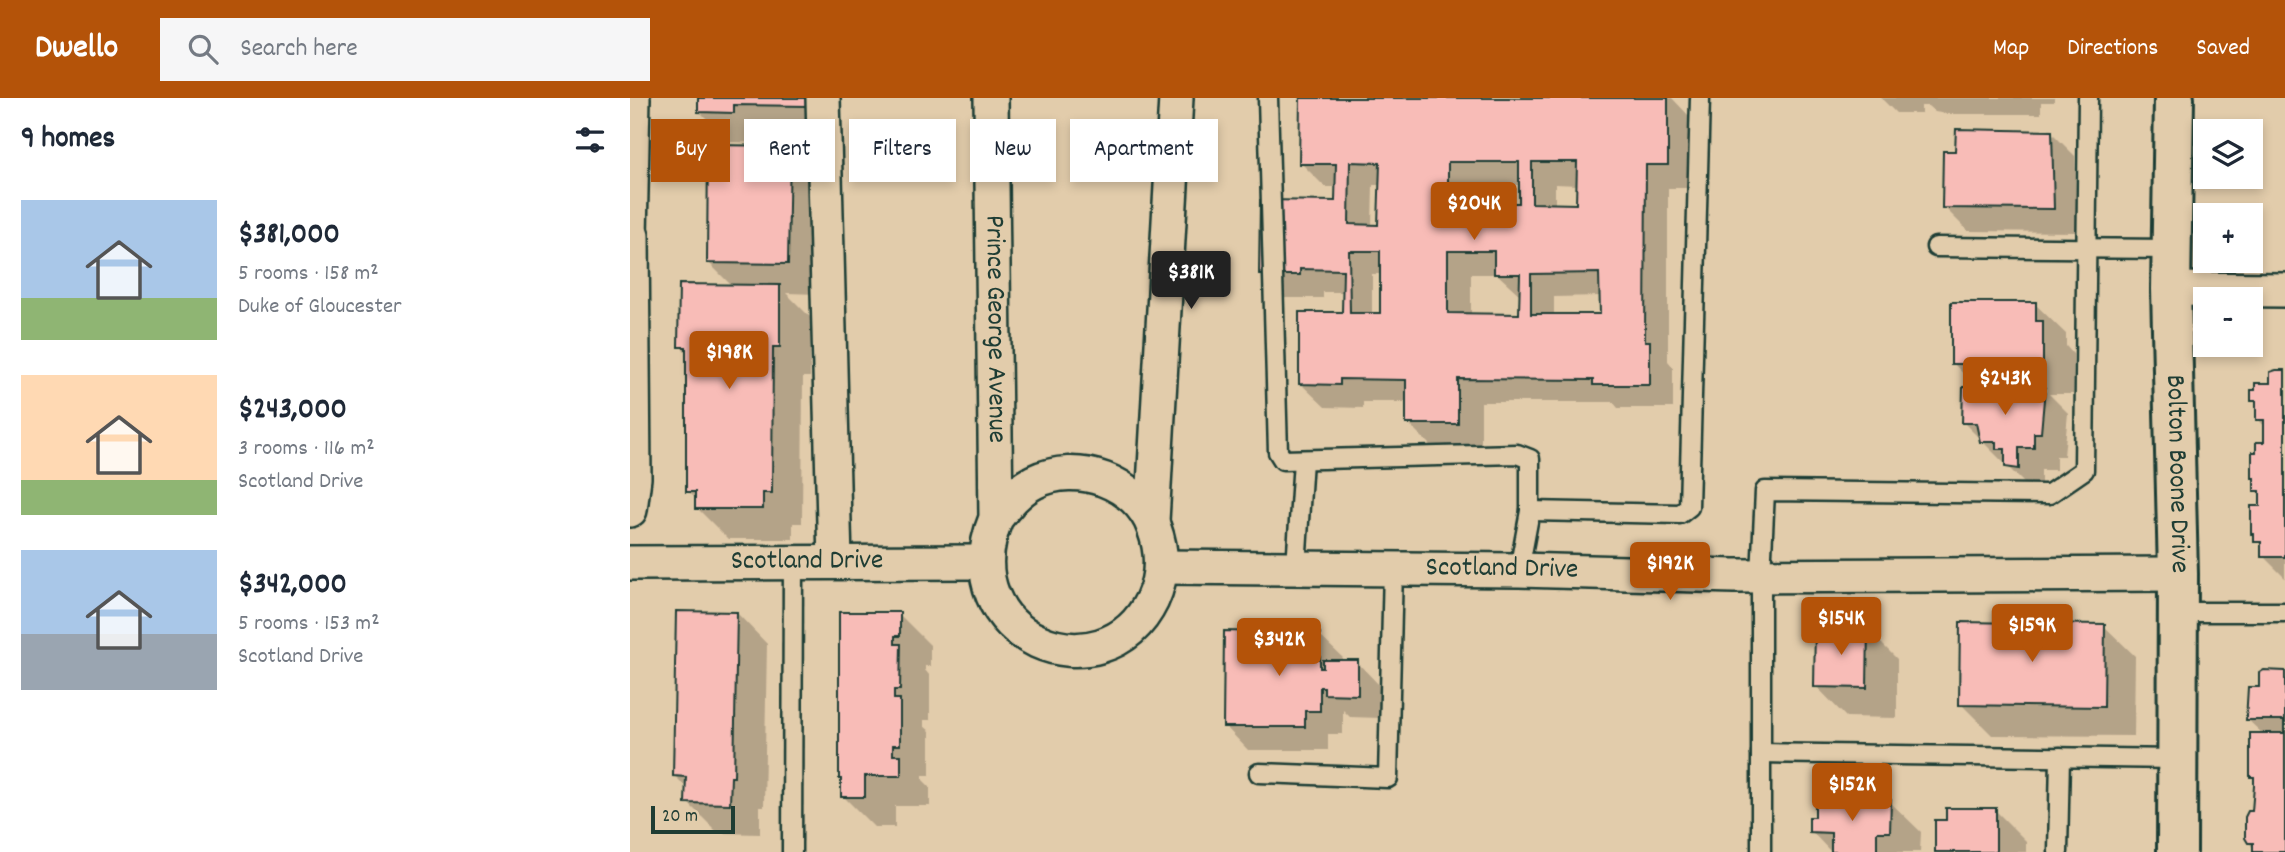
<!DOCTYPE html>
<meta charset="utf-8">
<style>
body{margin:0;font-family:Dekko,sans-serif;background:#f6f6f7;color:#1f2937;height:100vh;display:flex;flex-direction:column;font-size:26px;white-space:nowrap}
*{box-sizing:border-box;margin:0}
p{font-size:23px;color:#747a83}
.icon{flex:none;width:38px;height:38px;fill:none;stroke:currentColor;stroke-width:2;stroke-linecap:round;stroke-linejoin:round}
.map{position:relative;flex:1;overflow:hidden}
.drawer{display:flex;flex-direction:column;background:#fff;width:630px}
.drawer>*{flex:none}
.guide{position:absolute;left:21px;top:21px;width:665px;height:63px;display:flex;gap:14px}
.controls{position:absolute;left:1563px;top:21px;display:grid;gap:14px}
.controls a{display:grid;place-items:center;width:70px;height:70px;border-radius:0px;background:#fff;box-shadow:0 4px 10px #0003;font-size:35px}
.scale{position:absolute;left:21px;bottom:18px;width:84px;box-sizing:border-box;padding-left:7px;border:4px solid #1f3d34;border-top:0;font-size:19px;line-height:24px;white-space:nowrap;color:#1f3d34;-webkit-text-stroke:5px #e2ccab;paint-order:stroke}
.price{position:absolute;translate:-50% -60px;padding:0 16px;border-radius:7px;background:#b45309;color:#fff;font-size:23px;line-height:46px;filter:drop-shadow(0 2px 4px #0008)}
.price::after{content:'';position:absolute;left:50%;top:42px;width:21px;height:16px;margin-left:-10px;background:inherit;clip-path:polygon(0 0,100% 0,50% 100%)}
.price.current{background:#222;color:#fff}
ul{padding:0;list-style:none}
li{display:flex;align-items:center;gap:21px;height:175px;padding:0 21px}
li span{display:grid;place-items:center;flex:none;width:196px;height:140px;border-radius:0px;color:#555}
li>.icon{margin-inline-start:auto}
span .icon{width:84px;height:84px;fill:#fffc;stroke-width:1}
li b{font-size:30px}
h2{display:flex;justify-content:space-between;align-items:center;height:84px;padding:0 21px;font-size:30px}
.pill{padding:0 24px;border-radius:0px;background:#fff;box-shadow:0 4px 10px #0003;font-size:24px;line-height:63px}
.pill.current{background:#b45309;color:#fff}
header{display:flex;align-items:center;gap:42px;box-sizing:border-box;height:98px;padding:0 35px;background:#b45309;color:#fff}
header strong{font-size:33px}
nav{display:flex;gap:38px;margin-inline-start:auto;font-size:24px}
.search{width:490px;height:63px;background:#f6f6f7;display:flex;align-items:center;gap:18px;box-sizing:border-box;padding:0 24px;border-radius:0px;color:#747a83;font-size:26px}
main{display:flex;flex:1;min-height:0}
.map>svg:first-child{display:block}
.shadow{fill:#0003;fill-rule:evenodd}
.building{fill:#f8bcb7;stroke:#1f3d34;stroke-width:2;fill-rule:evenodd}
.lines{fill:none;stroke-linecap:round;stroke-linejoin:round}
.service-casing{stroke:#1f3d34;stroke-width:23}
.minor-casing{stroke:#1f3d34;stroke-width:38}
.tertiary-casing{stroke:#1f3d34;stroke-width:44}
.service{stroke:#e2ccab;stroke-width:18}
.minor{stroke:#e2ccab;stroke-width:33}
.tertiary{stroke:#e2ccab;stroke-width:38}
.labels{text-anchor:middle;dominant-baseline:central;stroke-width:7;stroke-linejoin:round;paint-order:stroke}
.street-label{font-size:28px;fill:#1f3d34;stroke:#e2ccab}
</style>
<header>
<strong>Dwello</strong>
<div class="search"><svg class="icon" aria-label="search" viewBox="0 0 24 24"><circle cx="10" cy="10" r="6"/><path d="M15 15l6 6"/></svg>Search here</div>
<nav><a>Map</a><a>Directions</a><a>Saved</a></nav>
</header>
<main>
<section class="drawer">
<h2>9 homes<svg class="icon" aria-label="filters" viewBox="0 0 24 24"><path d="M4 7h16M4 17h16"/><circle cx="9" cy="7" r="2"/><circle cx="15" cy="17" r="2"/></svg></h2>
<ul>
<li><span style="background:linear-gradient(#a9c7e8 70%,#8fb573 0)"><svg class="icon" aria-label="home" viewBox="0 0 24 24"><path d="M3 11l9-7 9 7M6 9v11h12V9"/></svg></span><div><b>$381,000</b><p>5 rooms · 158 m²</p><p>Duke of Gloucester</p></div></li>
<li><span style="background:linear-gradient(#ffd9b3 75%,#8fb573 0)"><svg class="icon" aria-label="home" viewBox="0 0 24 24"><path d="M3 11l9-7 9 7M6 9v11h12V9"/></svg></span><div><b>$243,000</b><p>3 rooms · 116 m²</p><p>Scotland Drive</p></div></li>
<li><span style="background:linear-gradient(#a9c7e8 60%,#9aa5b1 0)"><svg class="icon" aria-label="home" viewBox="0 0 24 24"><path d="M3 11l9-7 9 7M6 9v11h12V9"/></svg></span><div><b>$342,000</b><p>5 rooms · 153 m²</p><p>Scotland Drive</p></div></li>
</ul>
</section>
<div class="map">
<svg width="1655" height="754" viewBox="0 0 1655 754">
<rect width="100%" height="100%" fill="#e2ccab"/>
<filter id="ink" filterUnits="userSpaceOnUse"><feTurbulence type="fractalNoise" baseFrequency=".0143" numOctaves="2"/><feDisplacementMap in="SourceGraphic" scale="14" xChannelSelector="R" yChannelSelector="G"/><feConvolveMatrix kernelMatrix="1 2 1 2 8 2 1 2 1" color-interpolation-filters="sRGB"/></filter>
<g filter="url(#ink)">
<g class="shadow">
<polygon points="70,0 207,0 207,38 134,37 134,45 100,44 70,14"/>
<path d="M672,0H1042L1061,20V90H1038V263L1043,269V310H988L983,304H851V349H802L778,325V304H733V310L695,309L671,286L714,216V194H693V200H655L631,177L707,104V89H695L671,65ZM925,86L948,87V108H925ZM743,87H751L750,129L742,128ZM841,87H890V107L867,128H841ZM742,176H752V217H742ZM841,176H867L891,198V217H841ZM971,198V217L924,218V199Z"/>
<polygon points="1251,0 1424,0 1424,4 1411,4 1411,16 1317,16 1305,14 1298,8 1291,8 1291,15 1266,15"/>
<polygon points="1422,35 1445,58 1446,134 1338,133 1314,109 1327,55"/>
<polygon points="159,49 189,80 188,196 156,195 180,219 180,279 173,279 172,425 163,425 163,441 98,441 67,410 67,402 58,393 58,256 50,248 102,188 78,164"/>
<polygon points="1405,206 1436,236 1436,248 1443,256 1443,296 1419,296 1438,315 1434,358 1426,358 1426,372 1411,372 1411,393 1400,391 1334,325 1348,291 1323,265"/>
<polygon points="1646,274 1655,274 1655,480 1633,458 1633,451 1623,436 1632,410 1632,398 1626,393 1628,355 1635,346 1635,329 1628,321 1628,307 1623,303 1641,287"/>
<polygon points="107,515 137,546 134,709 130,709 130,736 88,735 57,704 57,690 45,678"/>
<polygon points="269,516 300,547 300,568 295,568 295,572 300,578 300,622 294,622 294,628 300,633 300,677 293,677 293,682 300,689 300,708 265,708 265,729 244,729 213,698"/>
<polygon points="1474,528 1505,558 1504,638 1362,637 1331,606"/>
<polygon points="1237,531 1267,561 1267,620 1216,619 1186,588"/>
<polygon points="689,537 713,560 713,564 727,564 750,588 750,620 720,619 713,612 713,636 698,636 698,652 618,652 595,628"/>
<polygon points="1655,575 1655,754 1625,754 1619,744 1626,683 1622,678 1633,636 1617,621 1630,591 1630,576"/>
<polygon points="1260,704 1291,734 1290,754 1201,754 1181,733"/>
<polygon points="1365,712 1396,743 1396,754 1307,754 1318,723"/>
</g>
<g class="building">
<polygon points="68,0 177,0 177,8 104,7 104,15 68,14"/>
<path d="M670,0H1038V67H1016L1015,243H1020V287H963V282L828,281V326H776V282L710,281V287L669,286V214H712L713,172L670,171V177H629L630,102L705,103L706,66H669ZM720,64L750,65L748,127L719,126ZM818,64H889V105H865V126H818ZM902,64H947L946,106L902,105ZM719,153H750V215H720ZM818,153H864V176H890L889,216L818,215ZM969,175L970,216H901V176Z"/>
<polygon points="1326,31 1422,33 1424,111 1312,110 1313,53 1325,53"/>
<polygon points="78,47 160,48 158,166 77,165"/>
<polygon points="49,186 150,187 150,249 143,249 142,395 133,395 133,411 65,411 65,394 56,394 56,249 48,249"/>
<polygon points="1321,204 1406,204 1406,223 1413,223 1413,266 1321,266"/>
<polygon points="1646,272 1655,272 1655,459 1631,459 1631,444 1624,444 1624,436 1621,436 1621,408 1630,408 1630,393 1624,393 1624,380 1622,380 1622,354 1626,354 1626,344 1634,344 1634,322 1626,322 1626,303 1621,303 1621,292 1625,292 1625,285 1640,285 1640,274"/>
<polygon points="1333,289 1415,290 1411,335 1404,335 1404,350 1389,350 1389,371 1375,369 1375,351 1366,351 1366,344 1350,344 1346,325 1332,325"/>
<polygon points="46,513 107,514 104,679 101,679 100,706 55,705 56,679 43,678"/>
<polygon points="209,514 270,514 270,538 265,538 265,546 271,546 270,592 264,592 264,601 270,601 270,647 263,647 263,657 271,657 271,678 235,678 235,699 211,699 211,681 209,681"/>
<polygon points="1330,524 1475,526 1474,609 1329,607"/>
<polygon points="1185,529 1238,529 1237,590 1184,589"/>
<polygon points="594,533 690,535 690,570 693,570 693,562 728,562 728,597 694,596 694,589 690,589 690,613 675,613 675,629 593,629"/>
<polygon points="1634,572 1655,573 1655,754 1623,754 1623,745 1618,745 1615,740 1615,719 1618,713 1622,713 1624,688 1624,679 1620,679 1620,635 1654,635 1654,622 1616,622 1618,589 1629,589 1629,575"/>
<polygon points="1185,702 1261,702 1260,734 1247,734 1247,754 1262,754 1201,754 1201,735 1179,734 1179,719 1185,719"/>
<polygon points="1316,710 1366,710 1366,754 1305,754 1305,722 1316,722"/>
</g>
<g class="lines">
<defs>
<g id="service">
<polyline points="638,0 648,354 653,362 887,356 900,361 900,413 889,472"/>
<polyline points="1306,149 1541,151"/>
<polyline points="900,413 1050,416 1059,409 1070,0"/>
<polyline points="666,469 673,362"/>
<polyline points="1548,514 1655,514"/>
<polyline points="1131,655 1547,661"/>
<polyline points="629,675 758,680 763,470"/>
<polyline points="162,754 163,464"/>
<polyline points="1131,754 1131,478 1135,393 1419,396 1454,372 1458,0"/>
<polyline points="1428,754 1430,659"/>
</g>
<g id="minor">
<polyline points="193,0 205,464"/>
<path id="s1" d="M361,0L366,420C317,540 474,601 522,502C533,478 533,454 524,430C508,384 447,362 404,384C388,392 377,406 366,420"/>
<polyline points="0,138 3,0"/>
<polyline points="1541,191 1655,192"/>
<polyline points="0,412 4,380 2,138"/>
<polyline points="522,423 546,0"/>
<path id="s2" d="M0,465L354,464"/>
<path id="s3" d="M531,469L889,472L1104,478L1548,476"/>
</g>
<g id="tertiary">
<path id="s4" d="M1544,0L1541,191L1548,476L1547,754"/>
</g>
</defs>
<use href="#service" class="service-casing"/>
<use href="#minor" class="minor-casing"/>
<use href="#tertiary" class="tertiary-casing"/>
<use href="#service" class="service"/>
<use href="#minor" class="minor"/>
<use href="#tertiary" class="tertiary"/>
</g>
</g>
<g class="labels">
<g class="street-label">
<text stroke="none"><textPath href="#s1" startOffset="231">Prince George Avenue</textPath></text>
<text stroke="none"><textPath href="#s4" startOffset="376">Bolton Boone Drive</textPath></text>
<text stroke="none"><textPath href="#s2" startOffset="177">Scotland Drive</textPath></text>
<text stroke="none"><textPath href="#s3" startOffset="341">Scotland Drive</textPath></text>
</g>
</g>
</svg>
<div class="controls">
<a><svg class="icon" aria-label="layers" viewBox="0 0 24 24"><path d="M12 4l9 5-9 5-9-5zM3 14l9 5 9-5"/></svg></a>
<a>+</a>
<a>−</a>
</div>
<div class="scale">20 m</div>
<b class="price" style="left:844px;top:144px">$204K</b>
<b class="price current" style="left:561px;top:213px">$381K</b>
<b class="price" style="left:99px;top:293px">$198K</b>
<b class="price" style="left:1375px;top:319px">$243K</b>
<b class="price" style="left:1040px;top:504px">$192K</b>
<b class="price" style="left:1211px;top:559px">$154K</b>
<b class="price" style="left:1402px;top:566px">$159K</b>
<b class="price" style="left:649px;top:580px">$342K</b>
<b class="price" style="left:1222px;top:725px">$152K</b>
<div class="guide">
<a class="pill current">Buy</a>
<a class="pill">Rent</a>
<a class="pill">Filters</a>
<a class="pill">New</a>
<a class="pill">Apartment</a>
</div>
</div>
</main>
